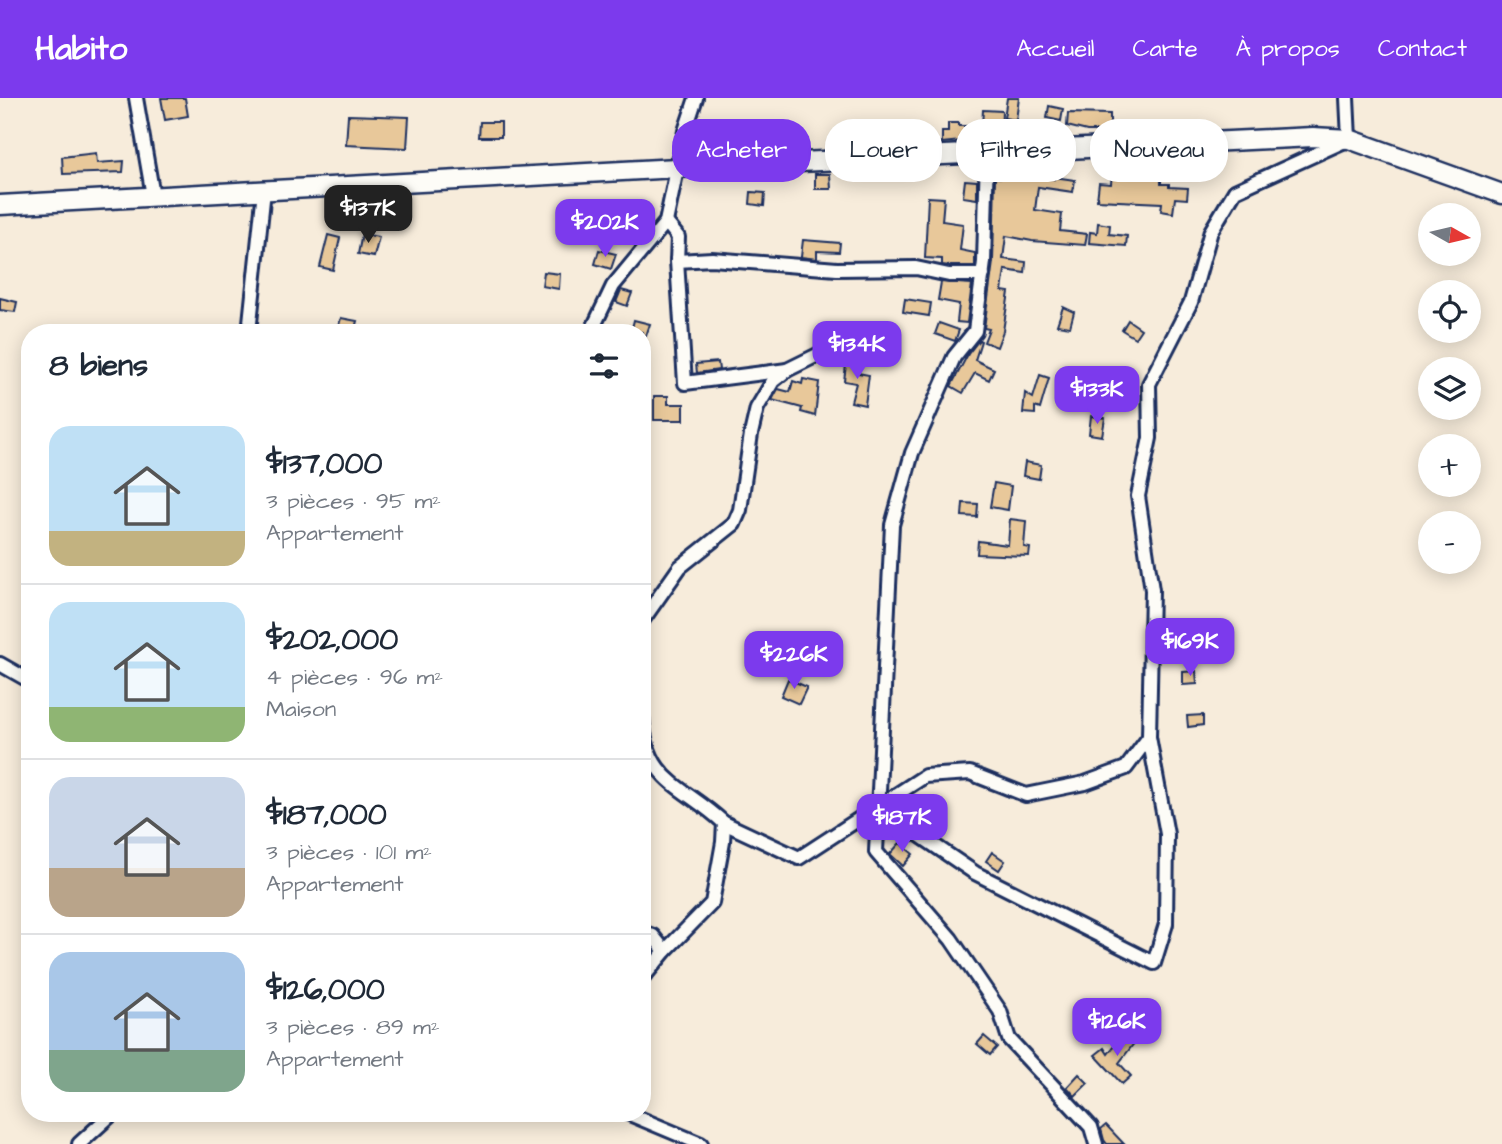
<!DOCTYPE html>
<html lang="fr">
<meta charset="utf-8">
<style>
body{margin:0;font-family:"Architects Daughter",sans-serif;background:#f6f6f7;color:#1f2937;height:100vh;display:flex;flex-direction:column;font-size:26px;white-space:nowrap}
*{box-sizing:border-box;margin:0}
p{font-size:23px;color:#747a83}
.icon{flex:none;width:38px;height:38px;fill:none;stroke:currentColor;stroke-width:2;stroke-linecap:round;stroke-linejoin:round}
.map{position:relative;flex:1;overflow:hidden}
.panel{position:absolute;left:21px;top:226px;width:630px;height:798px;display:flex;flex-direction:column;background:#fff;border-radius:28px;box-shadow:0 4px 18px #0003}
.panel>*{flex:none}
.banner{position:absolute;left:672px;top:21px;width:665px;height:63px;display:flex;gap:14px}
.needle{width:46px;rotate:98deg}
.fabs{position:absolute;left:1418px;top:105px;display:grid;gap:14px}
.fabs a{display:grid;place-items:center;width:63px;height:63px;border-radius:50%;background:#fff;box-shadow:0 4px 18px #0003;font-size:35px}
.price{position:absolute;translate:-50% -60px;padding:0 16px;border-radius:14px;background:#7c3aed;color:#fff;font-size:23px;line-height:46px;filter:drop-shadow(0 2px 4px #0008)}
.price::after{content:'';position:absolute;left:50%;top:42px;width:21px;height:16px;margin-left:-10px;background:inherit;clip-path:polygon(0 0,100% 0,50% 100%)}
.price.selected{background:#222;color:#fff}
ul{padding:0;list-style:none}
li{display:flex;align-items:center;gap:21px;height:175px;padding:0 28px}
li+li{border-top:2px solid #e0e1e3}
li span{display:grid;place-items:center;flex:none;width:196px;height:140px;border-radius:21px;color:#555}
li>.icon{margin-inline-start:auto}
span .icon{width:84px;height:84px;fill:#fffc;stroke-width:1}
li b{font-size:30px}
h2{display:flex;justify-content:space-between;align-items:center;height:84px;padding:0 28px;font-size:30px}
.tag{padding:0 24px;border-radius:28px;background:#fff;box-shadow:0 4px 18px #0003;font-size:24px;line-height:63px}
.tag.selected{background:#7c3aed;color:#fff}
header{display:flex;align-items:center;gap:42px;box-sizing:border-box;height:98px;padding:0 35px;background:#7c3aed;color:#fff}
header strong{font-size:33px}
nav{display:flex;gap:38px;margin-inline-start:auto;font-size:24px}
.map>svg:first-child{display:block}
.building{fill:#e8c89a;stroke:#1b2f5e;stroke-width:2}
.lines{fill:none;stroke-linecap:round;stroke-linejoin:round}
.minor-casing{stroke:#1b2f5e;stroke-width:18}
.secondary-casing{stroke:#1b2f5e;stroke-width:23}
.minor{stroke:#fdfcf7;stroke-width:12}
.secondary{stroke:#fdfcf7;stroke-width:18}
</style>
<header>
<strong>Habito</strong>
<nav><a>Accueil</a><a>Carte</a><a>À propos</a><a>Contact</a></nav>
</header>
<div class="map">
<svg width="1502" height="1046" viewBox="0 0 1502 1046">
<rect width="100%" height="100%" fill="#f7ecdb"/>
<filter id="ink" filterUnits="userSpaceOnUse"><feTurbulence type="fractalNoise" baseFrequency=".0143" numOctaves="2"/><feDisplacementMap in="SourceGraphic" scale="14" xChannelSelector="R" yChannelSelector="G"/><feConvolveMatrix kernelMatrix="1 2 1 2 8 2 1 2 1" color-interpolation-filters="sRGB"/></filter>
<g filter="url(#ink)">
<g class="building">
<polygon points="161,0 185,0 188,18 165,22"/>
<polygon points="1007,0 1019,0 1016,22 1004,20"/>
<polygon points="1049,8 1063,11 1061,23 1047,20"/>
<polygon points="983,12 1002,13 1001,39 981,38 981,41 942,45 942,34 948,34 948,25 959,25 959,28 982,28"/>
<polygon points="1068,15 1110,16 1110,33 1087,33 1067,28"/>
<polygon points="348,17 409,19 407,50 346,47"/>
<polygon points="480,24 501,24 501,39 479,39"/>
<polygon points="96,55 97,65 124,63 123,74 63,76 62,59"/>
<polygon points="1128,70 1161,70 1161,86 1169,86 1169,89 1188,90 1187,101 1175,100 1173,115 1161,113 1162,105 1097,102 1099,85 1111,86 1112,74 1128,75"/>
<polygon points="1010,74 1054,81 1054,79 1075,82 1073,94 1038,89 1035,112 1062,116 1060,133 1087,136 1085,147 1032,143 1006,138 1003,161 1026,164 1025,175 1005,172 1002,193 1009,194 1003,233 997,249 984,244 989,231 984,230 993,164 995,79 1009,80"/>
<polygon points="815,76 830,76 831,91 815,91"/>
<polygon points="965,82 977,83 977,101 963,99"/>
<polygon points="751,94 765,95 764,108 750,106"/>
<polygon points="928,99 944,100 942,123 963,126 960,152 975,155 975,168 950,168 942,167 942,161 925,160"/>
<polygon points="1098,125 1110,127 1109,136 1127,138 1126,148 1089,145 1090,134 1097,135"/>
<polygon points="362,136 379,139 374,159 358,156"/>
<polygon points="328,137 340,140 333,172 320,169"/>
<polygon points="803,142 840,145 839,154 817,153 817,161 801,159"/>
<polygon points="599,152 616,156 611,171 595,166"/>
<polygon points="544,174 560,176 559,191 542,188"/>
<polygon points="941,184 972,186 967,225 957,224 959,206 938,202"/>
<polygon points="621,192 632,195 627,208 616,204"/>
<polygon points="0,200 17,204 15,214 0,212"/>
<polygon points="905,201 931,205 929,218 903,214"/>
<polygon points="1063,209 1074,214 1070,229 1057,227"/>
<polygon points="341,220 357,223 354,234 337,234"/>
<polygon points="634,222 650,226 646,238 642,237 642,234 631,234"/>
<polygon points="1128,222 1141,231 1135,240 1122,232"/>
<polygon points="939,225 959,232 955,243 935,236"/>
<polygon points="979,242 981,243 975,262 994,271 989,282 975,275 963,295 951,288 968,256"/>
<polygon points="847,259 859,260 858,275 869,277 865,307 851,304 856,285 844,283"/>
<polygon points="718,264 719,272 697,275 696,266"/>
<polygon points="1040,277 1049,280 1040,311 1035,309 1035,316 1023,315 1025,295 1033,300"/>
<polygon points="803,281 819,284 815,318 801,314 802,310 772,302 778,291 790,294 793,283 802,286"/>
<polygon points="654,298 668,298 668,306 684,306 684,322 654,322"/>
<polygon points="1091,318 1105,320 1102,338 1089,336"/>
<polygon points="1025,364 1041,367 1039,381 1023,378"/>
<polygon points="994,385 1011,388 1008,412 990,409"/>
<polygon points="963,405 978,406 977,419 962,418"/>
<polygon points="1010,421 1026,423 1024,449 1030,450 1029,458 977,456 978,443 1008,447"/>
<polygon points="1196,573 1197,586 1183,587 1183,574"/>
<polygon points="788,581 807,589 799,606 781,598"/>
<polygon points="1203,617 1203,627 1188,629 1187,618"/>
<polygon points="900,745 913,756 903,768 890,756"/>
<polygon points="992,754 1005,763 999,772 986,763"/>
<polygon points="1124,935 1135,944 1119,965 1131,978 1122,986 1095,957 1104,950 1108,956"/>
<polygon points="984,938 997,949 990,957 977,946"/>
<polygon points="1079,976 1088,985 1075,998 1067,989"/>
<polygon points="1106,1027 1124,1046 1107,1046 1104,1042 1101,1031"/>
</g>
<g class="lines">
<defs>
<g id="minor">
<polyline points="136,0 153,98"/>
<polyline points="987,55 984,164 975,233 954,259 912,355 892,427 876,754 951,841 1000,913 1009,941 1091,1029 1096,1046"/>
<polyline points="666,124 678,139 677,163 712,161 837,171 916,170 949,177 983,177"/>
<polyline points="677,163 685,285 787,272 854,239"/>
<polyline points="249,234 264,92"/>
<polyline points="591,234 613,188 666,124 685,33 696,0"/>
<polyline points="642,523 680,469 734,426 740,412 751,336 757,310 773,283 787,272"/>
<polyline points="0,566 30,583"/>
<path d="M642,618C646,685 682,686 724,725L723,744L712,805L665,853L642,881"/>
<polyline points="878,709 975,775 1154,865 1166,826 1167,736 1149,639"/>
<polyline points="724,725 799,760 925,678 970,675 1026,697 1085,685 1126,670 1149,639 1152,492 1138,398 1150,340 1149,286 1191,204 1211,133 1235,93 1349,41 1347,0"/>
<polyline points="642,834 653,838 665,853"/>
<polyline points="627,1015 701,1046"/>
<polyline points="79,1046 113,1015"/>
</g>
<polyline id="secondary" points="0,107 677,70 1313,39 1349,41 1502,96"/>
</defs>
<use href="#minor" class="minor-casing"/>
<use href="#secondary" class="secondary-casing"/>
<use href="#minor" class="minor"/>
<use href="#secondary" class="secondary"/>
</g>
</g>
</svg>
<div class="fabs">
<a><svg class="needle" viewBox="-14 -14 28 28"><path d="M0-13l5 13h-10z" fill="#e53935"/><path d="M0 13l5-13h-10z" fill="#747a83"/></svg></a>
<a><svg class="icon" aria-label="locate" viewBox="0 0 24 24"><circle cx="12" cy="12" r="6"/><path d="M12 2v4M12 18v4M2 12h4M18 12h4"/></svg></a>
<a><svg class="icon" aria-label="layers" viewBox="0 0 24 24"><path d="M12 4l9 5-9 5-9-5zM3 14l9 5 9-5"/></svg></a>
<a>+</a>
<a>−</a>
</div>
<b class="price selected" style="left:368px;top:147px">$137K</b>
<b class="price" style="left:605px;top:161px">$202K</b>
<b class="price" style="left:857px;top:283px">$134K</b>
<b class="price" style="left:1097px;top:328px">$133K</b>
<b class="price" style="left:1190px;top:580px">$169K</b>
<b class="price" style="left:794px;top:593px">$226K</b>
<b class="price" style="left:902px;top:756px">$187K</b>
<b class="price" style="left:1117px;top:960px">$126K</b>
<div class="banner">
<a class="tag selected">Acheter</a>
<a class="tag">Louer</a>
<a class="tag">Filtres</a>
<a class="tag">Nouveau</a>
</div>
<section class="panel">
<h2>8 biens<svg class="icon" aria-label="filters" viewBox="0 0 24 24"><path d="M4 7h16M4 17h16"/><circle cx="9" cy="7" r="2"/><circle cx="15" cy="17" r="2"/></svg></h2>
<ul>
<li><span style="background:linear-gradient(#bfe0f5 75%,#c2b280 0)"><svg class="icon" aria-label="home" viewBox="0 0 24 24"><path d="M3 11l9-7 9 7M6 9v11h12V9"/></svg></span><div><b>$137,000</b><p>3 pièces · 95 m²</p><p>Appartement</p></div></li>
<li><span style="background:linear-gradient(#bfe0f5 75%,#8fb573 0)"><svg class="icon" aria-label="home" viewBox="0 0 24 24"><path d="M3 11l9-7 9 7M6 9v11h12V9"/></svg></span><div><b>$202,000</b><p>4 pièces · 96 m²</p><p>Maison</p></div></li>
<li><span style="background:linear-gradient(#c9d6e8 65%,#b9a48a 0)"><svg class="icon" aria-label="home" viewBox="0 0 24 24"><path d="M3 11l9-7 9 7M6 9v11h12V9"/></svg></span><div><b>$187,000</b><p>3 pièces · 101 m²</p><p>Appartement</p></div></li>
<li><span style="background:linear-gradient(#a9c7e8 70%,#7fa58c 0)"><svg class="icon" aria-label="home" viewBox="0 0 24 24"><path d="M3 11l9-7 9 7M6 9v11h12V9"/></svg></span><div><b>$126,000</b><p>3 pièces · 89 m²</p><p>Appartement</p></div></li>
</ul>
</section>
</div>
